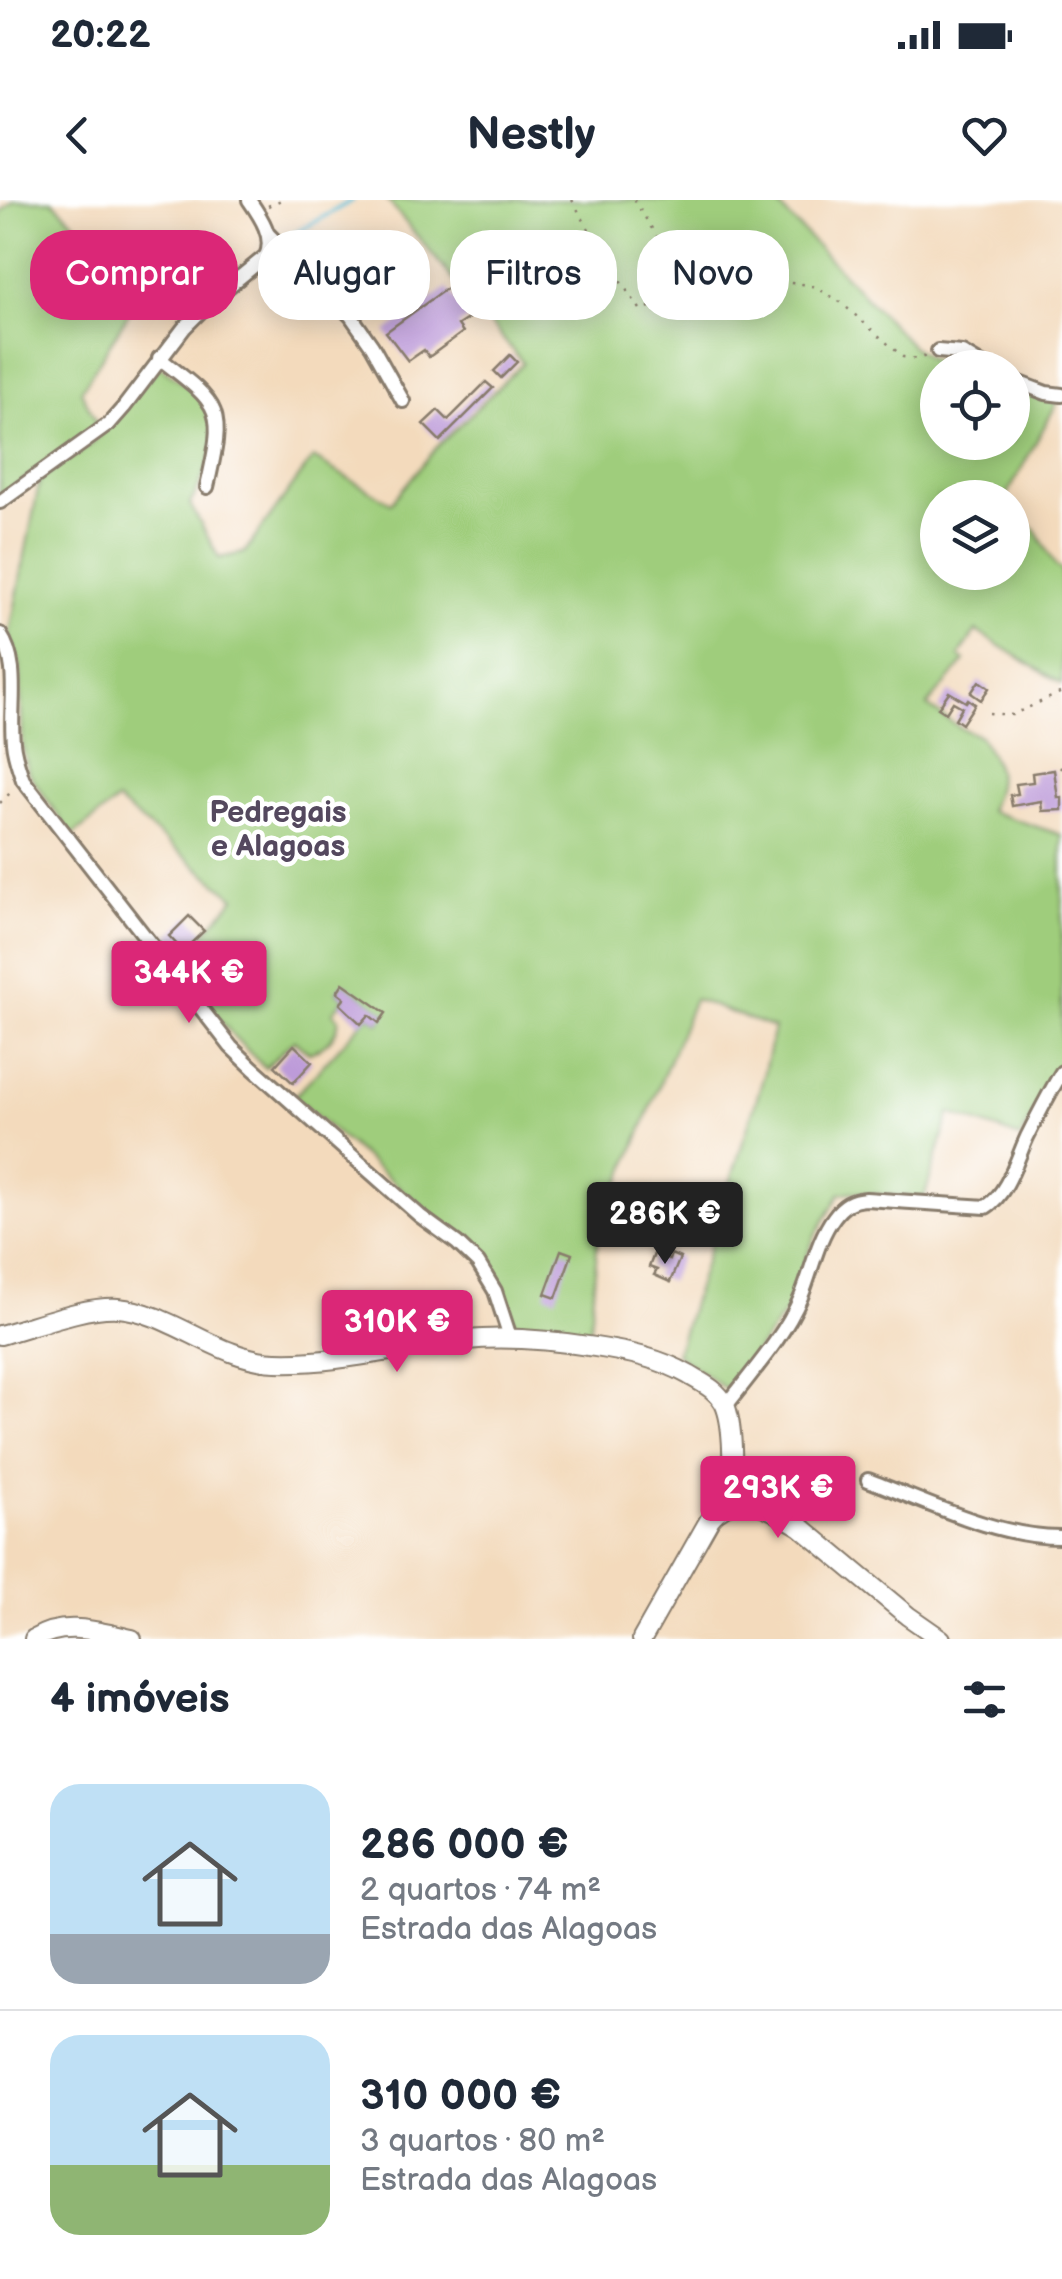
<!DOCTYPE html>
<html lang="pt">
<meta charset="utf-8">
<style>
body{margin:0;font-family:"Balsamiq Sans",sans-serif;background:#f6f6f7;color:#1f2937;height:100vh;display:flex;flex-direction:column;font-size:38px;white-space:nowrap}
*{box-sizing:border-box;margin:0}
p{font-size:32px;color:#747a83}
.icon{flex:none;width:55px;height:55px;fill:none;stroke:currentColor;stroke-width:2;stroke-linecap:round;stroke-linejoin:round}
.map{position:relative;height:1439px;overflow:hidden}
.panel{display:flex;flex-direction:column;background:#fff;flex:1}
.panel>*{flex:none}
.hud{position:absolute;left:30px;top:30px;width:1002px;height:90px;display:flex;gap:20px}
.controls{position:absolute;left:920px;top:150px;display:grid;gap:20px}
.controls a{display:grid;place-items:center;width:110px;height:110px;border-radius:50%;background:#fff;box-shadow:0 5px 25px #0003;font-size:50px}
.price{position:absolute;translate:-50% -85px;padding:0 22px;border-radius:10px;background:#db2777;color:#fff;font-size:32px;line-height:65px;filter:drop-shadow(0 2px 5px #0008)}
.price::after{content:'';position:absolute;left:50%;top:60px;width:30px;height:22px;margin-left:-15px;background:inherit;clip-path:polygon(0 0,100% 0,50% 100%)}
.price.selected{background:#222;color:#fff}
ul{padding:0;list-style:none}
li{display:flex;align-items:center;gap:30px;height:250px;padding:0 50px}
li+li{border-top:2px solid #e0e1e3}
li span{display:grid;place-items:center;flex:none;width:280px;height:200px;border-radius:30px;color:#555}
li>.icon{margin-inline-start:auto}
span .icon{width:120px;height:120px;fill:#fffc;stroke-width:1}
li b{font-size:42px}
h2{display:flex;justify-content:space-between;align-items:center;height:120px;padding:0 50px;font-size:42px}
.tag{padding:0 35px;border-radius:40px;background:#fff;box-shadow:0 5px 25px #0003;font-size:35px;line-height:90px}
.tag.selected{background:#db2777;color:#fff}
.status{display:flex;justify-content:space-between;align-items:center;height:70px;padding:0 50px;background:#fff;direction:ltr}
.status svg{height:28px;fill:currentColor}
header{display:flex;justify-content:space-between;align-items:center;height:130px;padding:0 50px;background:#fff;font-size:45px;font-weight:600}
.map>svg:first-child{display:block}
.green{fill:#9fcd7b;stroke:#5e744c;stroke-width:2.5}
.lines{fill:none;stroke-linecap:round;stroke-linejoin:round}
.stream{stroke:#55bbd4;stroke-width:4}
.building{fill:#bd9bd9}
.street-casing{stroke:#887b6c;stroke-width:18}
.secondary-casing{stroke:#887b6c;stroke-width:22}
.path{stroke:#887b6c;stroke-width:2.5;stroke-dasharray:2.5 8;stroke-linecap:butt}
.street{stroke:#fff;stroke-width:12}
.secondary{stroke:#fff;stroke-width:18}
.labels{text-anchor:middle;dominant-baseline:central;stroke-width:9;stroke-linejoin:round;paint-order:stroke}
.neighbourhood-label{font-size:30px;font-weight:bold;fill:#54485e;stroke:#fff}
</style>
<div class="status"><b>20:22</b><svg viewBox="0 0 49 12"><path d="M0 12V9h3v3zM5 12V6h3v6zM10 12V3h3v9zM15 12V0h3v12zM26 1h20v11H26zM47 4h2v5h-2z"/></svg></div>
<header><svg class="icon" aria-label="back" viewBox="0 0 24 24"><path d="M15 5l-7 7 7 7"/></svg>Nestly<svg class="icon" aria-label="heart" viewBox="0 0 24 24"><path d="M12 20l-8-8c-3-5 5-10 8-4 3-6 11-1 8 4z"/></svg></header>
<div class="map">
<svg width="1062" height="1439" viewBox="0 0 1062 1439">
<rect width="100%" height="100%" fill="#fff"/>
<filter id="ink" filterUnits="userSpaceOnUse"><feTurbulence type="fractalNoise" baseFrequency=".01" numOctaves="2"/><feDisplacementMap in="SourceGraphic" scale="20" xChannelSelector="R" yChannelSelector="G"/><feConvolveMatrix kernelMatrix="1 2 1 2 8 2 1 2 1" color-interpolation-filters="sRGB"/></filter>
<filter id="wash" filterUnits="userSpaceOnUse"><feTurbulence type="fractalNoise" baseFrequency=".0048" numOctaves="4" result="noise"/><feDisplacementMap in="SourceGraphic" scale="40" xChannelSelector="R" yChannelSelector="G"/><feGaussianBlur stdDeviation="2.25" result="paint"/><feColorMatrix in="noise" values="0 0 0 0 0 0 0 0 0 0 0 0 0 0 0 0 0 1.4 0 .05"/><feComposite in="paint" operator="in"/></filter>
<g filter="url(#wash)">
<rect width="100%" height="100%" fill="#f3dabc"/>
<g class="green">
<polygon points="14,0 52,0 143,90 81,191 99,227 0,297 0,13"/>
<path d="M387,0H773L914,148L931,159L956,167L938,168V242H1012L1013,187L1057,203L1006,297L938,298V372H1012L1013,312L1035,329L1056,366L1062,370V484L976,431L959,456L965,461L927,506L962,529L980,536C1000,570 1003,574 989,611L1062,635V862L1020,938L950,913L924,998L852,992L840,994L814,1038L788,1109L730,1186L724,1188L676,1154L761,885L774,828L694,799L598,1038L589,1138L530,1132L520,1128L511,1118L490,1065L294,897L369,815L379,823L385,813L343,784L337,792L345,798L333,812L339,819C337,837 325,846 310,853L294,840L265,868L235,838L176,766L235,698L117,601L72,636L28,572L23,549L20,465L9,436L40,279L92,243L159,166C171,175 187,183 197,194C229,227 209,269 190,304L219,358L244,353L313,258L391,303L436,248L523,163Z"/>
</g>
<g class="lines">
<polyline class="stream" points="287,38 353,0"/>
</g>
<g id="blocks">
<g class="building">
<polygon points="447,88 469,118 458,125 463,132 429,157 424,150 408,161 386,132"/>
<polygon points="510,155 517,162 501,178 494,171"/>
<polygon points="486,182 493,188 440,241 423,224 438,210 448,220"/>
<polygon points="979,481 989,488 981,500 971,493"/>
<polygon points="949,492 966,502 968,499 975,504 962,524 955,519 962,507 953,502 946,513 938,508"/>
<polygon points="1054,570 1058,598 1062,598 1062,610 1042,611 1041,601 1012,606 1010,595 1018,594 1016,584 1033,582 1032,573"/>
<polygon points="189,716 204,731 183,751 169,736"/>
<polygon points="343,783 386,813 379,823 369,815 361,824 340,804 345,798 337,792"/>
<polygon points="294,845 312,862 293,883 275,866"/>
<polygon points="561,1050 572,1054 556,1098 545,1094"/>
<polygon points="654,1054 669,1060 671,1054 680,1058 670,1082 654,1075 657,1070 649,1067"/>
</g>
</g>
</g>
<g filter="url(#ink)">
<use href="#blocks" fill-opacity="0" stroke="#887b6c" stroke-width="2.5"/>
<g class="lines">
<defs>
<g id="street">
<polyline points="268,34 351,116 372,146 403,201"/>
<polyline points="938,151 962,153 987,168"/>
<path d="M159,158C223,207 225,208 207,287"/>
<polyline points="1012,180 1046,193 1062,195"/>
<path d="M0,302L109,224L124,207L184,128L212,100L266,56C275,37 260,16 249,0"/>
<path d="M0,434C21,465 9,507 13,542C14,555 19,568 23,580L231,847L253,868L420,1016L457,1043L478,1063L495,1091L510,1137"/>
<path d="M726,1206C752,1172 784,1137 801,1097C812,1071 817,1040 834,1017C843,1005 851,1000 866,999L986,1007C1008,993 1016,961 1027,937C1038,915 1049,893 1062,872"/>
<path d="M868,1280C927,1302 998,1338 1062,1337"/>
</g>
<g id="secondary">
<path d="M0,1135C34,1126 84,1106 118,1108C171,1112 218,1160 276,1162C340,1164 403,1146 466,1140C509,1136 552,1140 595,1147C628,1152 659,1158 689,1175C702,1183 716,1189 724,1203C735,1225 732,1276 732,1301"/>
<path d="M34,1439C65,1420 98,1432 132,1439"/>
<path d="M642,1439L710,1319C737,1285 771,1309 801,1327L908,1416L941,1439"/>
</g>
</defs>
<use href="#street" class="street-casing"/>
<use href="#secondary" class="secondary-casing"/>
<g class="path">
<polyline points="572,0 615,74 640,109 662,105 740,81 780,82 811,85 838,100 903,157 919,159 928,155"/>
<polyline points="634,0 693,94"/>
<polyline points="268,6 281,0"/>
<polyline points="989,513 1012,515 1062,492"/>
<polyline points="1060,569 1062,566"/>
<polyline points="0,603 13,590"/>
</g>
<use href="#street" class="street"/>
<use href="#secondary" class="secondary"/>
</g>
</g>
<g class="labels">
<g class="neighbourhood-label">
<text x="278" y="613">Pedregais<tspan x="278" dy="34">e Alagoas</tspan></text>
</g>
</g>
</svg>
<div class="controls">
<a><svg class="icon" aria-label="locate" viewBox="0 0 24 24"><circle cx="12" cy="12" r="6"/><path d="M12 2v4M12 18v4M2 12h4M18 12h4"/></svg></a>
<a><svg class="icon" aria-label="layers" viewBox="0 0 24 24"><path d="M12 4l9 5-9 5-9-5zM3 14l9 5 9-5"/></svg></a>
</div>
<b class="price" style="left:189px;top:826px">344K €</b>
<b class="price selected" style="left:665px;top:1067px">286K €</b>
<b class="price" style="left:397px;top:1175px">310K €</b>
<b class="price" style="left:778px;top:1341px">293K €</b>
<div class="hud">
<a class="tag selected">Comprar</a>
<a class="tag">Alugar</a>
<a class="tag">Filtros</a>
<a class="tag">Novo</a>
</div>
</div>
<section class="panel">
<h2>4 imóveis<svg class="icon" aria-label="filters" viewBox="0 0 24 24"><path d="M4 7h16M4 17h16"/><circle cx="9" cy="7" r="2"/><circle cx="15" cy="17" r="2"/></svg></h2>
<ul>
<li><span style="background:linear-gradient(#bfe0f5 75%,#9aa5b1 0)"><svg class="icon" aria-label="home" viewBox="0 0 24 24"><path d="M3 11l9-7 9 7M6 9v11h12V9"/></svg></span><div><b>286 000 €</b><p>2 quartos · 74 m²</p><p>Estrada das Alagoas</p></div></li>
<li><span style="background:linear-gradient(#bfe0f5 65%,#8fb573 0)"><svg class="icon" aria-label="home" viewBox="0 0 24 24"><path d="M3 11l9-7 9 7M6 9v11h12V9"/></svg></span><div><b>310 000 €</b><p>3 quartos · 80 m²</p><p>Estrada das Alagoas</p></div></li>
</ul>
</section>
